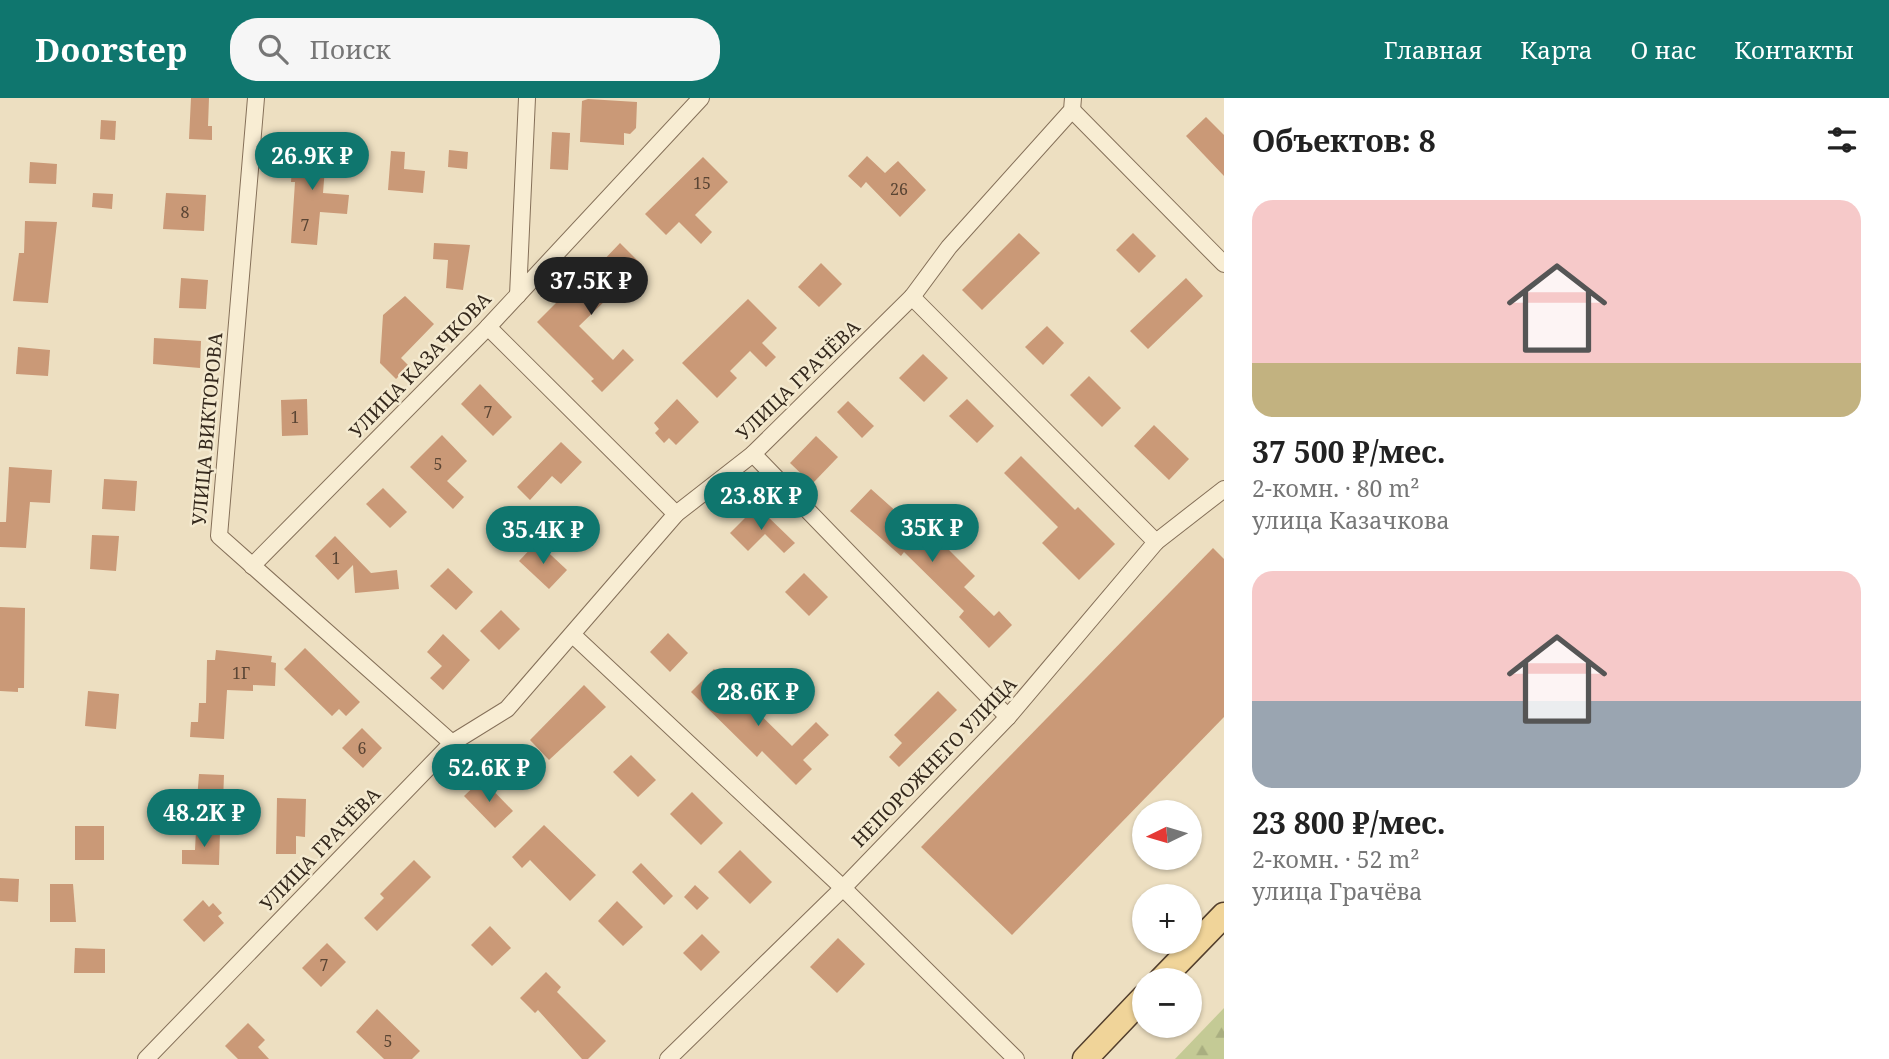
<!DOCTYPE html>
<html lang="ru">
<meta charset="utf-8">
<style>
body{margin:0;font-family:"Noto Serif",serif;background:#f6f6f6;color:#222;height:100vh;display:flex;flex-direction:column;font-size:26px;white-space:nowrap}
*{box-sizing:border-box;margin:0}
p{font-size:23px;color:#767676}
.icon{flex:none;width:38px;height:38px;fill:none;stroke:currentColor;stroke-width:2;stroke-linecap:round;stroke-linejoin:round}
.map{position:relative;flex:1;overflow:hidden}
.drawer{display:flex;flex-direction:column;background:#fff;width:665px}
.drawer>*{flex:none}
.needle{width:46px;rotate:265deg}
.fabs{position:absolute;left:1132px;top:702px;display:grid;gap:14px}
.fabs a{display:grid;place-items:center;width:70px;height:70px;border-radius:50%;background:#fff;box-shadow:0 2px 5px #0004;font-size:35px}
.price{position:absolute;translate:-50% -60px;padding:0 16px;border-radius:24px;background:#0f766e;color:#fff;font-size:23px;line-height:46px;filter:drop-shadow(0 2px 4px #0008)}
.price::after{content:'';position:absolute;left:50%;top:42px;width:21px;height:16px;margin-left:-10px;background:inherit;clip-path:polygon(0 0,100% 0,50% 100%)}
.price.active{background:#222;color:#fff}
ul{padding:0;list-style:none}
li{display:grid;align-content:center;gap:14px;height:371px;padding:0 28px}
li span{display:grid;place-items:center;height:217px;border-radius:21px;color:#555}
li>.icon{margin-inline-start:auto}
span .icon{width:126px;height:126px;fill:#fffc;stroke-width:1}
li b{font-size:30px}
h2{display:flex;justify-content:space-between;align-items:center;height:84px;padding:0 28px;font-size:30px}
header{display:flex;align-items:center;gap:42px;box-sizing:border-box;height:98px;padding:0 35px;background:#0f766e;color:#fff}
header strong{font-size:33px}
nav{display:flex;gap:38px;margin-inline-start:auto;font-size:24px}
.search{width:490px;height:63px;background:#f6f6f6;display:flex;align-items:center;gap:18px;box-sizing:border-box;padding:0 24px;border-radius:28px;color:#767676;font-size:26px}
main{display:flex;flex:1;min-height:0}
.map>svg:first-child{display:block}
.forest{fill:url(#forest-firs)}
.building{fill:#ca9977}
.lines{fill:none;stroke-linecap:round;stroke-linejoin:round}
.minor-casing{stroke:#857059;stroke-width:18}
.primary-casing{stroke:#533f2d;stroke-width:27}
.minor{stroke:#f8edd3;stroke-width:16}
.primary{stroke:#f0d499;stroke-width:24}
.labels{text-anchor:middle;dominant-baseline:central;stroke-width:5;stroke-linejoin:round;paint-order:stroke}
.number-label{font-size:16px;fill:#5a4534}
.street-label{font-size:19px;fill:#35291d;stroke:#f4ead0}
</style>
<header>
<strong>Doorstep</strong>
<div class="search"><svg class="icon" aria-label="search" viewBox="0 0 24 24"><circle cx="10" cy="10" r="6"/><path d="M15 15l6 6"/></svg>Поиск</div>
<nav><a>Главная</a><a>Карта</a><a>О нас</a><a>Контакты</a></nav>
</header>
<main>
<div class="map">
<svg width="1224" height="961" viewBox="0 0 1224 961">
<defs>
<pattern id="forest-firs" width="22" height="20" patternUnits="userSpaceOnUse" patternTransform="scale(1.75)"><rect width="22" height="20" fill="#c4ca95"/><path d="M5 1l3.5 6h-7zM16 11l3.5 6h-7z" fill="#a9ae80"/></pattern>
</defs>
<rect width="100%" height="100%" fill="#eddfc1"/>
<polygon class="forest" points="1224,910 1224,961 1175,961"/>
<g class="building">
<polygon points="191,0 209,0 208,28 212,28 212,42 189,41"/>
<polygon points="588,1 637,4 636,30 630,36 624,35 624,47 580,44 582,3"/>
<polygon points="1206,19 1224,37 1224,78 1186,38"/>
<polygon points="101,22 116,23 115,42 100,41"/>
<polygon points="552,34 570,35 568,72 550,71"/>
<polygon points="294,41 327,44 323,95 349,97 347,116 320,114 317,147 291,145 295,84 291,84"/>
<polygon points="449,52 468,54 467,71 448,69"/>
<polygon points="391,53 405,54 404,71 425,73 423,95 388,92"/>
<polygon points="867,58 885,75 898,63 926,92 900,119 866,84 861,90 848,78"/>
<polygon points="703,59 728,84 695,117 712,134 701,146 679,124 666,137 645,116"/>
<polygon points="30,64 57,66 56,86 29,85"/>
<polygon points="93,95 113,96 112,111 92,109"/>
<polygon points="166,95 206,97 204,133 163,131"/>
<polygon points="25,123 57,124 48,205 13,203 19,155 24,155"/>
<polygon points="1019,135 1040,155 982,212 962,192"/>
<polygon points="1133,135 1156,158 1139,175 1116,152"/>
<polygon points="434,145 470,147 463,192 446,190 448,162 433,161"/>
<polygon points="620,145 642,167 579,228 613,262 623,251 634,262 602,294 591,283 594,281 537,224 568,193 562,188 572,178 581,186"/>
<polygon points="821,165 842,186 819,209 798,189"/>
<polygon points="181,180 208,182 206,211 179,210"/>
<polygon points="1186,180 1203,198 1148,251 1130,233"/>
<polygon points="405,198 434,226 401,260 409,268 396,281 380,265 383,217"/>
<polygon points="748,201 777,230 762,245 776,259 766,269 750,253 730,273 737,280 717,300 682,265"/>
<polygon points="1047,228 1064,245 1043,267 1025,249"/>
<polygon points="154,240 201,243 200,270 153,266"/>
<polygon points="18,249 50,252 48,278 16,276"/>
<polygon points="923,256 948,280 924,304 899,280"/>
<polygon points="1089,278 1121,310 1102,329 1070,297"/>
<polygon points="480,286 512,319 493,338 461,306"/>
<polygon points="307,301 308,337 282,338 281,302"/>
<polygon points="677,301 699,324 676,347 669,340 664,345 655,335 659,331 654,325"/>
<polygon points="967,301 994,328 977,345 949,318"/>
<polygon points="848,303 874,328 862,340 837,314"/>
<polygon points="1154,327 1189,361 1169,382 1134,348"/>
<polygon points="442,337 467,363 447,383 464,399 453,411 410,369"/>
<polygon points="816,338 838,359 812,386 790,365"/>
<polygon points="561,344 582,364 561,386 552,378 530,402 517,389"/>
<polygon points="1021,358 1075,412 1078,409 1115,446 1079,482 1042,445 1058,429 1004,375"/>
<polygon points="9,369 52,372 50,405 30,404 26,450 0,449 0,424 6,424"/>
<polygon points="104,381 137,383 135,413 102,411"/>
<polygon points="383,390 407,414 390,430 366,406"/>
<polygon points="871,391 936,449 941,444 975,478 964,489 994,518 999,513 1012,527 989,550 959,519 964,513 904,454 901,458 850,413"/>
<polygon points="760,411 795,445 784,455 765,436 748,453 730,435 749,416 752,419"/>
<polygon points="92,437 119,438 116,473 90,471"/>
<polygon points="335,438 371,475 397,472 399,491 355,495 353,467 338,482 315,458"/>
<polygon points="537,444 567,472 549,491 519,463"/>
<polygon points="1213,450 1224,461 1224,619 1012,837 921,749"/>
<polygon points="448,470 473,494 456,512 430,488"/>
<polygon points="804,475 828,499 809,518 785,494"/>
<polygon points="0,509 25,510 24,590 18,590 18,594 0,593"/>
<polygon points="501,512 520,531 499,552 480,533"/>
<polygon points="668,535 688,555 670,574 650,554"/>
<polygon points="443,536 470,562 443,592 430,580 442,568 427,554"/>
<polygon points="305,550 360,604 346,618 339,611 332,618 284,571"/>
<polygon points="216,552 272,558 271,564 276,565 275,588 253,587 253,593 227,592 224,641 190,639 191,624 198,624 199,605 206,605 207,562 215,562"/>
<polygon points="714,571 792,648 816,624 829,637 803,662 812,671 796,687 762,653 757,659 691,594"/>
<polygon points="584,587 606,609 549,662 530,642"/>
<polygon points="88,593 119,596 116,631 85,628"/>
<polygon points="938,593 957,612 899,669 889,659 902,645 894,637"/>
<polygon points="362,630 382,650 363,670 342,650"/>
<polygon points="631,657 656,682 638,699 613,674"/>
<polygon points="199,676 224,677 223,704 197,702"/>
<polygon points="482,681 513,713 495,730 464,698"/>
<polygon points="692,694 723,725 701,747 670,716"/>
<polygon points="277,700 306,701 305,739 296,738 296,756 276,756"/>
<polygon points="544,727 596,777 570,803 530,762 522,770 512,759"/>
<rect x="75" y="728" width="29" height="34"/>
<polygon points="196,732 220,733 219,767 182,766 182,752 195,752"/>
<polygon points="740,752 772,784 750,806 718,774"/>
<polygon points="414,762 431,779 377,833 364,820 384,800 380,796"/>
<polygon points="641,765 673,798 664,807 632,774"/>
<polygon points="0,780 19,781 18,804 0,803"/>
<polygon points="50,786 73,786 76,824 50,824"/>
<polygon points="695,787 709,800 697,812 684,799"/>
<polygon points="203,802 209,809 213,805 222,815 218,818 224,825 204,844 183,822"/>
<polygon points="617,803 643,829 623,848 598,823"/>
<polygon points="490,828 511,850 492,868 471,847"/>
<polygon points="702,836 720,854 701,873 683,855"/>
<polygon points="838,840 865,866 837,895 810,869"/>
<polygon points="327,845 346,864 321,889 302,870"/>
<polygon points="75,850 105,851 105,875 74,875"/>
<polygon points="546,874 561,889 557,894 606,943 588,961 582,961 538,912 535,915 520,900"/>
<polygon points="377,911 420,953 412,961 384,961 356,934"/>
<polygon points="248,925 265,942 258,949 269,961 238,961 225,948"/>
</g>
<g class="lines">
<defs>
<g id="minor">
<polyline points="256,0 219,438 452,645"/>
<polyline points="1072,12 1224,166"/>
<polyline points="518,197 527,0"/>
<polyline points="912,199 1156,444"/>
<polyline points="488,229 676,416"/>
<polyline points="753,356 1008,619"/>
<polyline points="252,468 488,229 701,0"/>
<polyline points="574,538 843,790 1016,961"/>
<polyline points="146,961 452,645 507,611 676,416 753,356 912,199 949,149 1072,12 1073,0"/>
<polyline points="668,961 843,790 1008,619 1156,444 1224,391"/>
</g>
<g id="primary">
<polyline points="1161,882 1224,817"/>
<polyline points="1085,961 1144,899"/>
</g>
</defs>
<use href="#minor" class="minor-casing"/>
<use href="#primary" class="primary-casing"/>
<use href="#minor" class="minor"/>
<use href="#primary" class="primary"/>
</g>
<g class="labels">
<g class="number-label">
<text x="702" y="85">15</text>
<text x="899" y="91">26</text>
<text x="185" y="114">8</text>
<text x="305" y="127">7</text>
<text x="488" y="314">7</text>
<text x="295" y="319">1</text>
<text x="438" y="366">5</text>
<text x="336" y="460">1</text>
<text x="241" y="575">1Г</text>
<text x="362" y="650">6</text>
<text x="324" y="867">7</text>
<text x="388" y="943">5</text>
</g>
<g class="street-label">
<text transform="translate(420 267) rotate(-46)">УЛИЦА КАЗАЧКОВА</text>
<text transform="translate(798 282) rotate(-44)">УЛИЦА ГРАЧЁВА</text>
<text transform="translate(207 331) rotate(-85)">УЛИЦА ВИКТОРОВА</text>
<text transform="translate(934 664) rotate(-46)">НЕПОРОЖНЕГО УЛИЦА</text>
<text transform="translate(320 751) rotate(-46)">УЛИЦА ГРАЧЁВА</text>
</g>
</g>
</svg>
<div class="fabs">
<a><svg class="needle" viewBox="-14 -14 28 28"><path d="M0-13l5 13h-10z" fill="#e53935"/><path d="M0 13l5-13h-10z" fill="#767676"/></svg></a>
<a>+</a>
<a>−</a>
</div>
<b class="price" style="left:312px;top:94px">26.9K ₽</b>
<b class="price active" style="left:591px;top:219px">37.5K ₽</b>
<b class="price" style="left:761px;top:434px">23.8K ₽</b>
<b class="price" style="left:932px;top:466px">35K ₽</b>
<b class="price" style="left:543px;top:468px">35.4K ₽</b>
<b class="price" style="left:758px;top:630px">28.6K ₽</b>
<b class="price" style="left:489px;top:706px">52.6K ₽</b>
<b class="price" style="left:204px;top:751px">48.2K ₽</b>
</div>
<section class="drawer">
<h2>Объектов: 8<svg class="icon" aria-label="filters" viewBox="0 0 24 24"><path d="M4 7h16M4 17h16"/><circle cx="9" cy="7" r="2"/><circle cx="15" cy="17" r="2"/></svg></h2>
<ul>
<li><span style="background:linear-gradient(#f6c9c9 75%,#c2b280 0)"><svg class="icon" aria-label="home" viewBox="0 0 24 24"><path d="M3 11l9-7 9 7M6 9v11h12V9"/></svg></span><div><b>37 500 ₽/мес.</b><p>2-комн. · 80 m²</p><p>улица Казачкова</p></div></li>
<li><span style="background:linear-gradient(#f6c9c9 60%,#9aa5b1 0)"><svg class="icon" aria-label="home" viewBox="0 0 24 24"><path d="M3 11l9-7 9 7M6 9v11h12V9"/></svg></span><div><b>23 800 ₽/мес.</b><p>2-комн. · 52 m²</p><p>улица Грачёва</p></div></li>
</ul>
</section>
</main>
